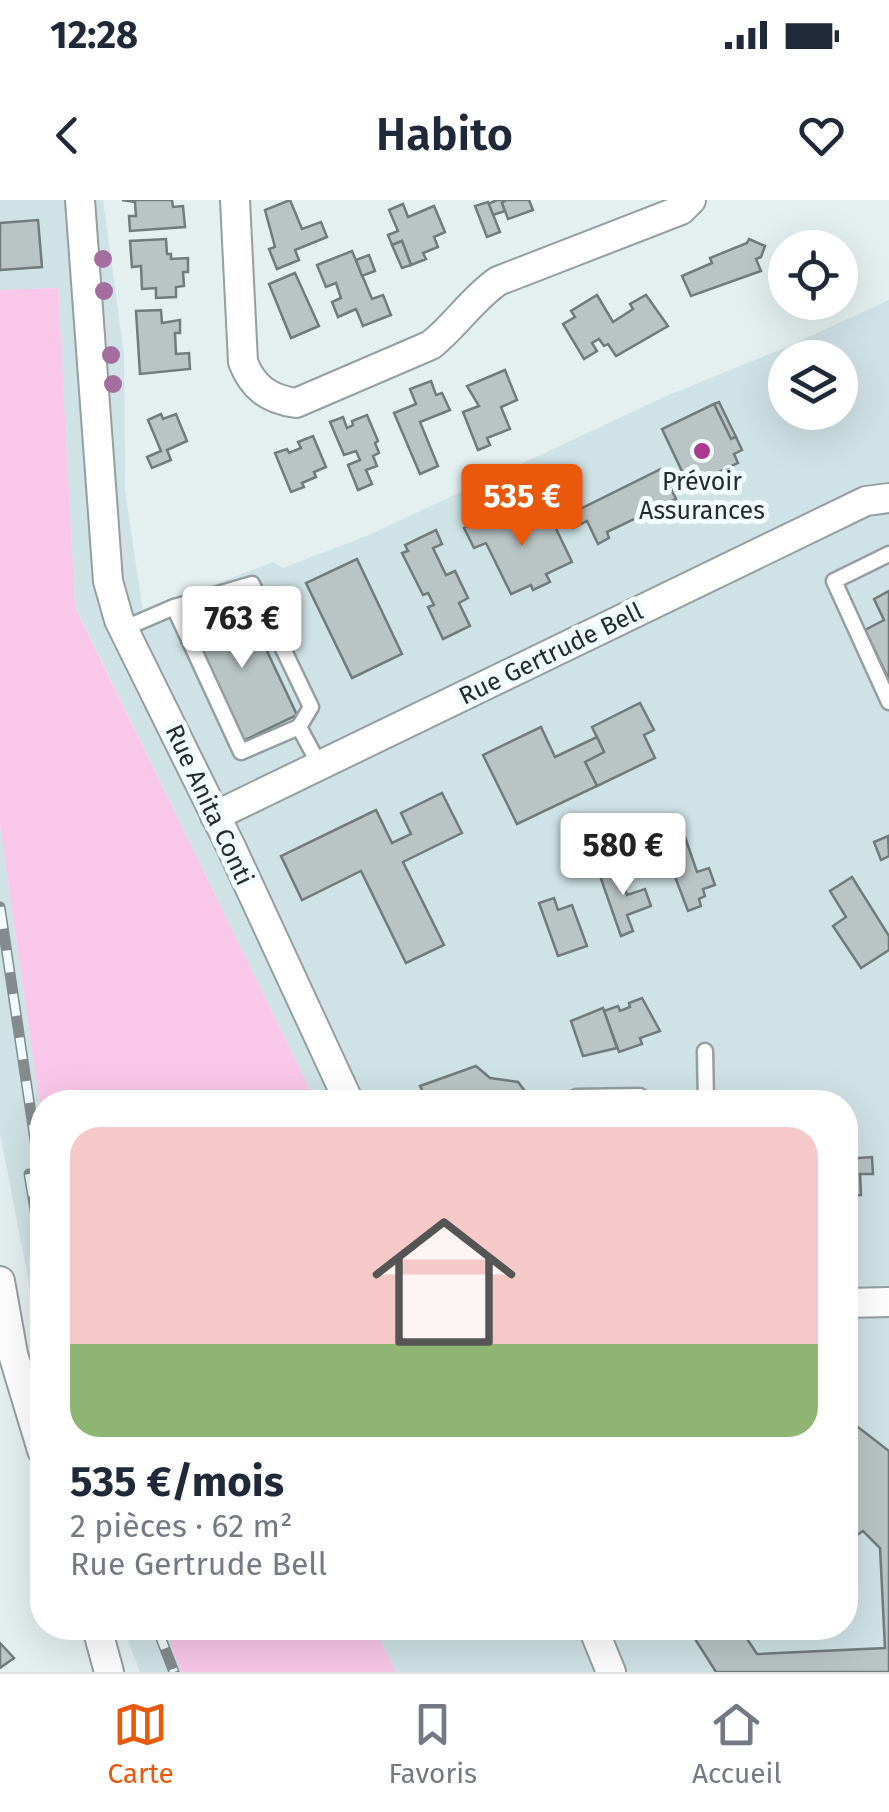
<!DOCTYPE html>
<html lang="fr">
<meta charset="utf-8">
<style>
body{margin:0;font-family:"Fira Sans",sans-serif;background:#f2f2f3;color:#1f2937;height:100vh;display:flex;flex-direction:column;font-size:38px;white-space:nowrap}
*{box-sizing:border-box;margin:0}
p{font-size:32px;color:#747a83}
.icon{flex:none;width:55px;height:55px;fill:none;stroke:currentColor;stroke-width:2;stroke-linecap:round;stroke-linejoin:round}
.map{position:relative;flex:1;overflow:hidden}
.panel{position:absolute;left:30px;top:890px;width:828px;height:550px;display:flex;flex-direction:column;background:#fff;border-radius:40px;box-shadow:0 10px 40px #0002}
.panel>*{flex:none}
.fabs{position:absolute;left:768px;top:30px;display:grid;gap:20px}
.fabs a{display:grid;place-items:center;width:90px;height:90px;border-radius:50%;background:#fff;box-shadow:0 10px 40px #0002;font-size:50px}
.price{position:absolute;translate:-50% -85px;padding:0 22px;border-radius:10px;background:#fff;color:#222;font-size:32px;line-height:65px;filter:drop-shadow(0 2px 5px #0008)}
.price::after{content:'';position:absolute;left:50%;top:60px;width:30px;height:22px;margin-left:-15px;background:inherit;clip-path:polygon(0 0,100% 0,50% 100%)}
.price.current{background:#ea580c;color:#fff}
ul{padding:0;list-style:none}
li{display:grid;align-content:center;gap:20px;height:530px;padding:0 40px}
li+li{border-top:2px solid #e0e1e3}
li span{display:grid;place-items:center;height:310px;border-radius:30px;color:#555}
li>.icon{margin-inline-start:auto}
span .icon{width:180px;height:180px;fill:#fffc;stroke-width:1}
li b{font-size:42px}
.status{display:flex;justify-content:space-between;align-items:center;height:70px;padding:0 50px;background:#fff;direction:ltr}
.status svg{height:28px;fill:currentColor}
header{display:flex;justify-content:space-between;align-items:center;height:130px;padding:0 40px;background:#fff;font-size:45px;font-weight:600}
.tab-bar{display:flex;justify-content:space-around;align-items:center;height:140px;border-top:2px solid #e0e1e3;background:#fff;font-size:28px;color:#747a83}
.tab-bar a{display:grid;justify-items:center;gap:5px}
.tab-bar .current{color:#ea580c}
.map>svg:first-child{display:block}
.built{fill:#cfe2e5;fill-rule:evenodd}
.green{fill:#f9c7e9}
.building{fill:#b9c4c5;stroke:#717b7c;stroke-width:2.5}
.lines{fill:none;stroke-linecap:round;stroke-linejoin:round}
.service-casing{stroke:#959fa1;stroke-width:19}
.minor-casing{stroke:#959fa1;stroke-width:32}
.service{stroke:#fff;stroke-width:14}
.minor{stroke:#fff;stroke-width:28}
.rail-casing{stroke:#848b8c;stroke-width:11}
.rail{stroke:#f1fcfe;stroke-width:8;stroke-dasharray:22;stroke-linecap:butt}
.tree{fill:#a36d9d}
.poi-dot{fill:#ad3992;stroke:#f1fcfe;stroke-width:4}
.labels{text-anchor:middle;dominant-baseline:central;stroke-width:10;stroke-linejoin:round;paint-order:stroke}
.poi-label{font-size:25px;fill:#262a2b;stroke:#f1fcfe}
.street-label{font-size:25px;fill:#262a2b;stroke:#f1fcfe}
</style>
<div class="status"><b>12:28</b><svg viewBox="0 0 49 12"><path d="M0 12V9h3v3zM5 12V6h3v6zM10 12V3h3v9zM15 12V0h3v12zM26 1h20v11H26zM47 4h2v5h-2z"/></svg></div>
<header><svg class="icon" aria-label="back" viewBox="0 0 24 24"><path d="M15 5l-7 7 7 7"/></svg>Habito<svg class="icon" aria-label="heart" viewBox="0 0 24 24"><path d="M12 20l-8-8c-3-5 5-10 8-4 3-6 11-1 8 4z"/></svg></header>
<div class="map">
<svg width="889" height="1472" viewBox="0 0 889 1472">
<rect width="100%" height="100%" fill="#e4eff0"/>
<g class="built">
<path d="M0,0H103L124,155L125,290L143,412L273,362L283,368L369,335L664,197L782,149L889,100V1472H396L374,1428H845V902H316L75,406L58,88L0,90ZM785,158H840V212H785Z"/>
<polygon points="0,625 42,920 42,1151 0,933"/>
<polygon points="123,1428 165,1428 181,1472 140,1472"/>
</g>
<g class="green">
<polygon points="58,88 75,407 316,902 42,902 42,920 0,625 0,90"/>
<polygon points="165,1428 374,1428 396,1472 181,1472"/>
</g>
<g class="building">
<polygon points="122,0 172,0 173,7 183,6 185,27 130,31 129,16 136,16 135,2"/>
<polygon points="290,0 302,29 321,22 327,37 295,50 299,60 277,69 269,49 275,47 265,10"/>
<polygon points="497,0 506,0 502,3 505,11 493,15 488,4"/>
<polygon points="506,0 529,0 533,10 508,19 502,3"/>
<polygon points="488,2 500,32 487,37 475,6"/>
<polygon points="403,4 408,17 434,6 445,32 434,37 438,47 423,53 426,59 411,65 402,41 392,45 388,35 398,31 389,10"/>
<polygon points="38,20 42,67 0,70 0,23"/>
<polygon points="166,39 167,54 171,54 171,59 188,58 188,72 183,72 184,86 176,87 176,97 156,98 156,88 142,89 141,66 132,67 130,41"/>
<polygon points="749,39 765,46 761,57 756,59 761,71 691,96 682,76 712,63 710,58 747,43"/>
<polygon points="402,41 411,65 402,68 392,45"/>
<polygon points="352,51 372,99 383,95 391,115 363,126 356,109 338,117 332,102 341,98 336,83 326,87 317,65"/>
<polygon points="369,55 375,71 362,76 356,60"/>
<polygon points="295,73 319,126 291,138 269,84"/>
<polygon points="597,95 613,122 633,109 630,104 646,95 668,126 616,156 608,144 604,146 599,139 592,143 597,151 584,159 563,124 575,117 571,111"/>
<polygon points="161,110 162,123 180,120 180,133 175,133 176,154 189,153 190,169 140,174 136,111"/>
<polygon points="505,170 517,200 501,207 510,229 487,238 490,245 478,250 463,212 479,206 467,186"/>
<polygon points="431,181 436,195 442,193 450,210 420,222 438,266 420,274 394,213 416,204 410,189"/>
<polygon points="719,202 736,237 731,239 714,204"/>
<polygon points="714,204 731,239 736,237 742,250 734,254 738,263 689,286 662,229"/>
<polygon points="161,214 163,219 176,214 187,241 167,250 171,260 152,268 147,257 161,251 148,220"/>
<polygon points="367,215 378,241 375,243 379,253 373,256 377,266 366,270 372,284 358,290 348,265 360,260 356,251 344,255 330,222 343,217 347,228 353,225 352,221"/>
<polygon points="313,236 326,267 314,272 316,277 302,283 304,287 291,292 275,253 287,249 289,253 301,248 298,242"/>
<polygon points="661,269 676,299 607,332 609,338 598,344 587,321 573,328 557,294 572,287 582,308"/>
<polygon points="499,311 507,328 548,312 572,362 546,374 550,382 533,390 531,385 511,394 486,343 474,348 464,328"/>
<polygon points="436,330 442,344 433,348 446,375 455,371 468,398 459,403 470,426 443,439 428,407 434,405 428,393 423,395 402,353 408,351 405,345"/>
<polygon points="357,359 402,454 352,478 306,383"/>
<polygon points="889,391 889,480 865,430 884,420 874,399"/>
<polygon points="243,400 297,515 241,542 187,427"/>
<polygon points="640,503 654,530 644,535 655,558 597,586 585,562 604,552 592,527"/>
<polygon points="541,527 555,557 597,537 604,552 585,562 597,586 517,624 483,555"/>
<polygon points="442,593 462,633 403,662 444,745 406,763 361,671 302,700 281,656 376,610 392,643 411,634 401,613"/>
<polygon points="888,636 889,656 881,660 874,642"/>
<polygon points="685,637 697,672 709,668 715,685 703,689 705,696 699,699 701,706 688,711 663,645"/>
<polygon points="622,665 628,681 623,683 627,695 645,689 651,706 627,715 633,731 621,736 599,673"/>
<polygon points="852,677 889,736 889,750 861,768 833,726 846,717 830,691"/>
<polygon points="554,698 558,710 572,705 587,746 558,756 539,703"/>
<polygon points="642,798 660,831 640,838 642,844 619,852 604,811 618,806 620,811 630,807 629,803"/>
<polygon points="603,808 617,848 583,856 571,821"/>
<polygon points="476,866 490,878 518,882 533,902 428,902 420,886"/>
<polygon points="872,957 873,974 860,974 861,995 845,996 845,959"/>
<polygon points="845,1217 889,1251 889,1472 716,1472 688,1428 740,1428 757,1454 885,1448 880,1348 863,1331 845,1343"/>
<polygon points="0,1443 14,1458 0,1468"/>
</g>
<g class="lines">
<defs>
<g id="service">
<polyline points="889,354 834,381 889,502"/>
<polyline points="174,407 252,384 311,507 299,527"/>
<polyline points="123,429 174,407 241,552 299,527 320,566"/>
<polyline points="705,851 706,902"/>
<polyline points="577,902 576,897 640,896 640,902"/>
</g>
<g id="minor">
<polyline points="80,0 108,381 119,420 231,647 349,902"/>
<path d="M235,0L243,162C253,188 269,199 296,203L431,145C456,125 472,99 498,81L681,10L691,0"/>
<polyline points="215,616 866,301 889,298"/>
<polyline points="0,1081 13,1154 42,1250"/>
<polyline points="845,1103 889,1102"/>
<polyline points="97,1428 109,1472"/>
<polyline points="593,1428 611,1472"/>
</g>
</defs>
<use href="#service" class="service-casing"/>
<use href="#minor" class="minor-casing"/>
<use href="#service" class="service"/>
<use href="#minor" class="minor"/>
<defs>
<g id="rail">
<polyline points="0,707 42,987"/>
<polyline points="29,974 42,1052"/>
<polyline points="157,1428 174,1472"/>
</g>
</defs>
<use href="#rail" class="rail-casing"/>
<use href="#rail" class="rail"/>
</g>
<g class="tree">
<circle cx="103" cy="59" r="9"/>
<circle cx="104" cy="91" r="9"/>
<circle cx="111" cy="155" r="9"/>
<circle cx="113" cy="184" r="9"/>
</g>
<circle class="poi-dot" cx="702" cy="251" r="10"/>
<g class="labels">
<g class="poi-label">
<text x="702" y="282">Prévoir<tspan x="702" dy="29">Assurances</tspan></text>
</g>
<g class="street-label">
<text transform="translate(551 454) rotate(-26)">Rue Gertrude Bell</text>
<text transform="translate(209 605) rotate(65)">Rue Anita Conti</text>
</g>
</g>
</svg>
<div class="fabs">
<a><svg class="icon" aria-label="locate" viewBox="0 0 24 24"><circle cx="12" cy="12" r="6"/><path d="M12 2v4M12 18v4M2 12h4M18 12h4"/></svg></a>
<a><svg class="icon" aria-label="layers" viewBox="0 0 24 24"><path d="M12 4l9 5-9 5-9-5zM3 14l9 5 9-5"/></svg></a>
</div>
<b class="price current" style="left:522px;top:349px">535 €</b>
<b class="price" style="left:242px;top:471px">763 €</b>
<b class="price" style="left:623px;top:698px">580 €</b>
<section class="panel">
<ul>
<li><span style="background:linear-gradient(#f6c9c9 70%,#8fb573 0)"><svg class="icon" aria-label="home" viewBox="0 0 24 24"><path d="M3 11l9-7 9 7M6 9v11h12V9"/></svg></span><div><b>535 €/mois</b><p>2 pièces · 62 m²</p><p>Rue Gertrude Bell</p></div></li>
</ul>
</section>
</div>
<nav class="tab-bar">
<a class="current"><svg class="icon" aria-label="map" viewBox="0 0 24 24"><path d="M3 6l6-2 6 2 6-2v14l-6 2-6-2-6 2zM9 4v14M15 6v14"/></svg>Carte</a>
<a><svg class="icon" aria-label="saved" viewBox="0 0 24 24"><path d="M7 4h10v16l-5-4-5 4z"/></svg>Favoris</a>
<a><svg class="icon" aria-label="home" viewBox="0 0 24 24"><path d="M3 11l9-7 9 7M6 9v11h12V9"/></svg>Accueil</a>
</nav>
